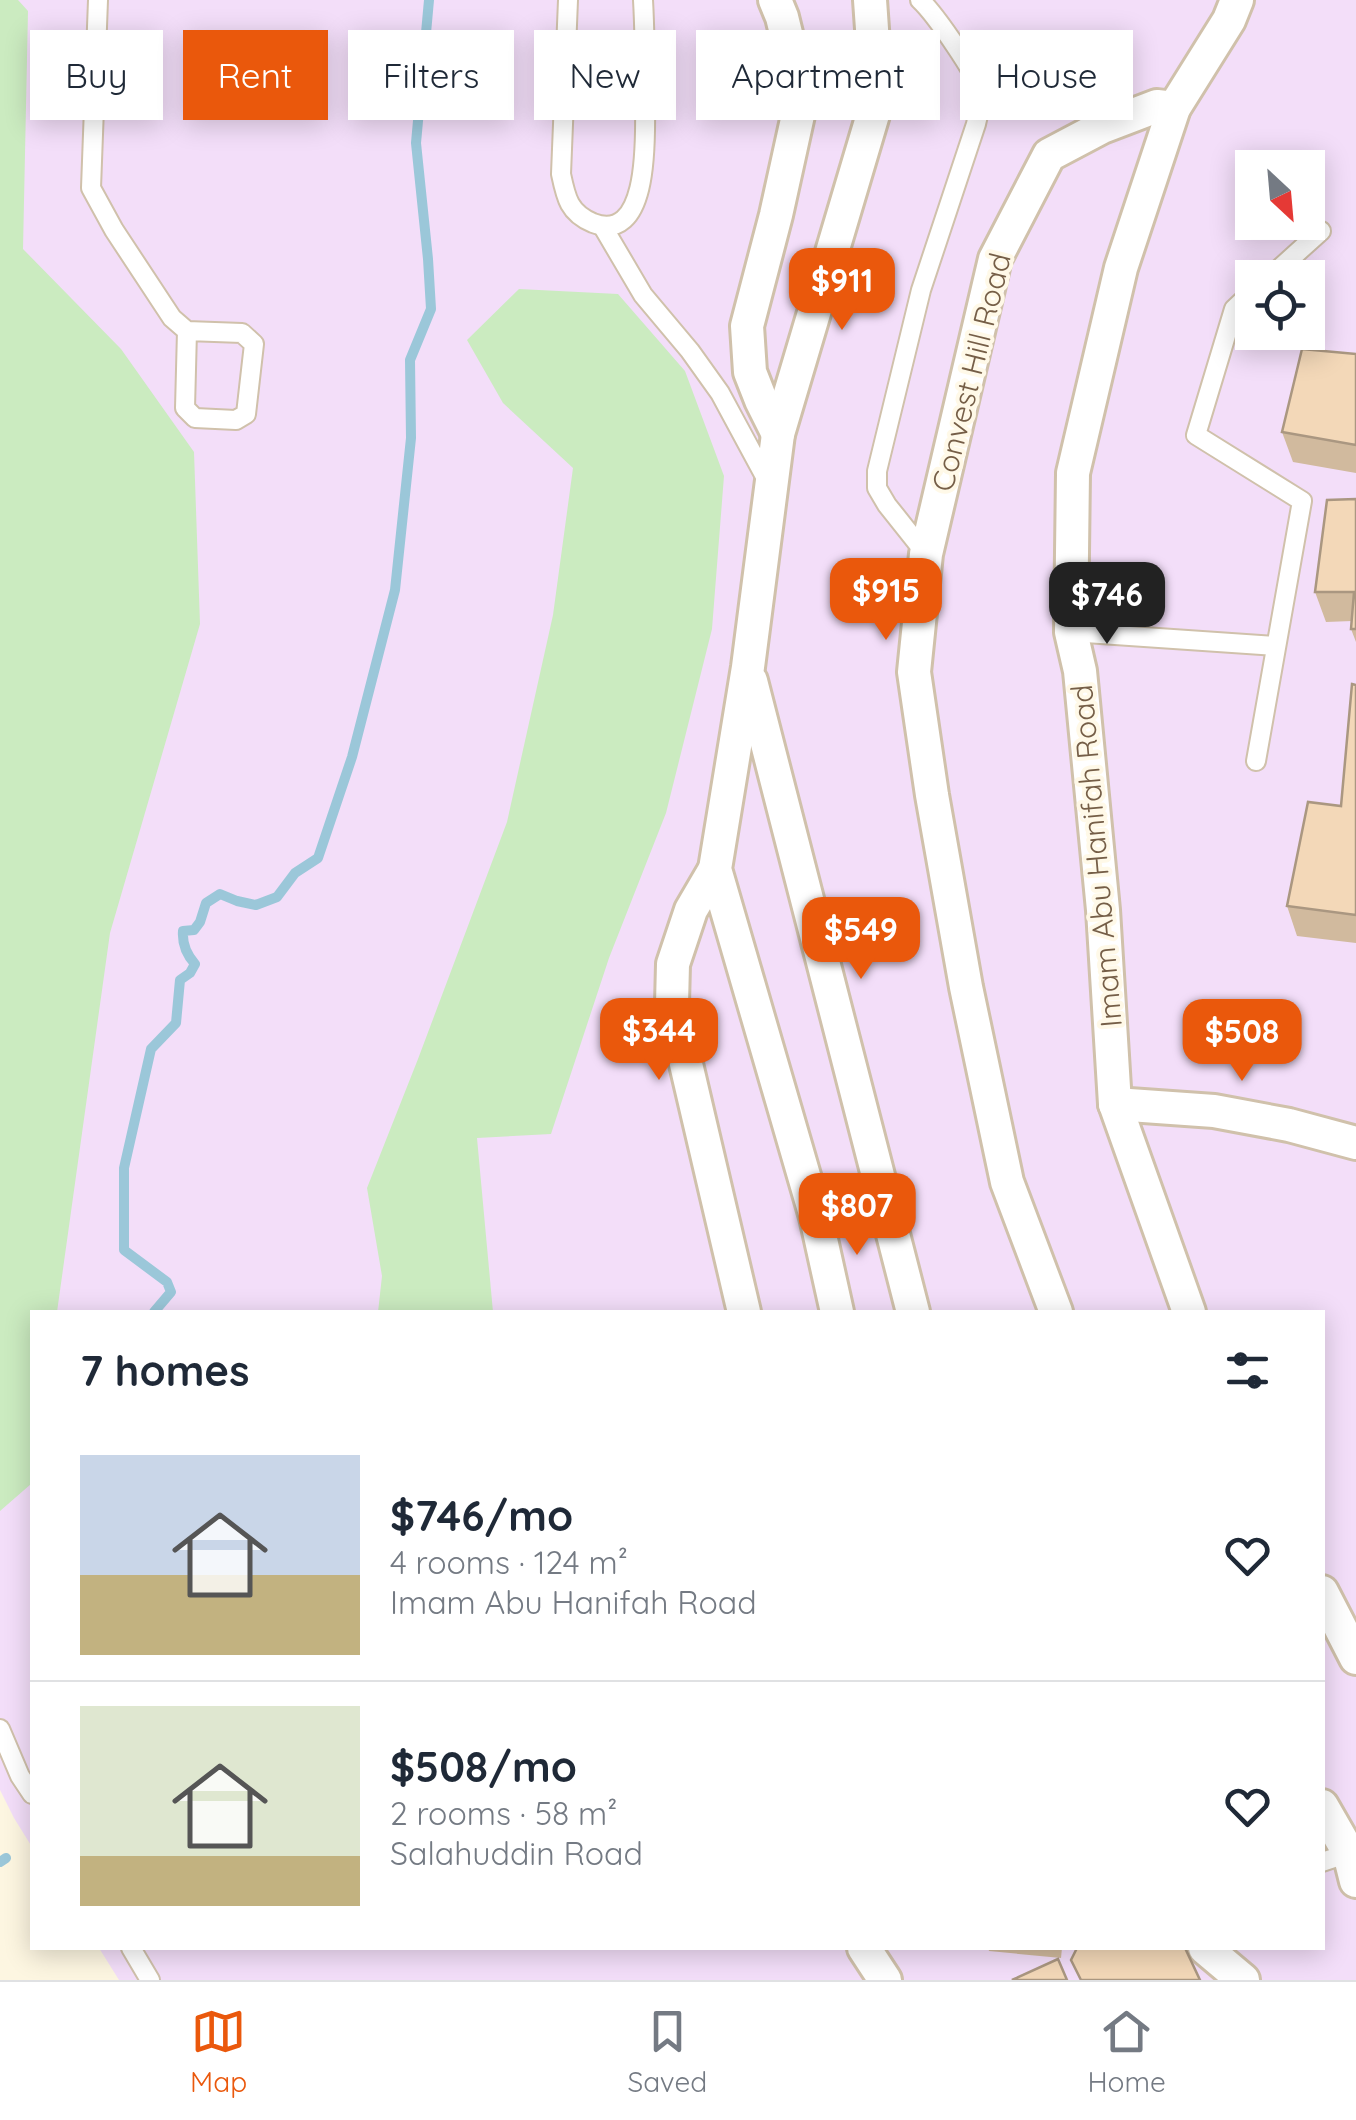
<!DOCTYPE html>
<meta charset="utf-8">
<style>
body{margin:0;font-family:Quicksand,sans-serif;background:#f6f6f7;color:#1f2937;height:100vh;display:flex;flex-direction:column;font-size:38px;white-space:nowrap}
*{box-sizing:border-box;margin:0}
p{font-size:32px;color:#747a83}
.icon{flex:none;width:55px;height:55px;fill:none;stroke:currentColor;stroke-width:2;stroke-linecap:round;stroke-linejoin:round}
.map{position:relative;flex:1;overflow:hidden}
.details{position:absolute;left:30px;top:1310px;width:1295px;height:640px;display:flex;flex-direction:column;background:#fff;border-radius:0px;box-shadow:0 5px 25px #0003}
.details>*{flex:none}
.guide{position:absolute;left:30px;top:30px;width:1298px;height:90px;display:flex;gap:20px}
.needle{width:65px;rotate:154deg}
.buttons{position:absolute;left:1235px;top:150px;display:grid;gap:20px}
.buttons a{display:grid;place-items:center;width:90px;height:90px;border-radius:0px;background:#fff;box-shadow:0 5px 25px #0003;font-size:50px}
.price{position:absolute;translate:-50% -85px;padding:0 22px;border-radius:20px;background:#ea580c;color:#fff;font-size:32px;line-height:65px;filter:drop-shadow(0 2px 5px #0008)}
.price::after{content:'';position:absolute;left:50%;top:60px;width:30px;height:22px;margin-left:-15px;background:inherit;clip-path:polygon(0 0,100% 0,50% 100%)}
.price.selected{background:#222;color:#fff}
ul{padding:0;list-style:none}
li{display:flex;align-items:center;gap:30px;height:250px;padding:0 50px}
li+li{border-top:2px solid #e0e1e3}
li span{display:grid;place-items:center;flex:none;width:280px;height:200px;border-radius:0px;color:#555}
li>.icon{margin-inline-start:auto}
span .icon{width:120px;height:120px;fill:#fffc;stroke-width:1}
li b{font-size:42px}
h2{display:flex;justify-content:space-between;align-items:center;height:120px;padding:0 50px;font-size:42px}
.tag{padding:0 35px;border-radius:0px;background:#fff;box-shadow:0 5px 25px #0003;font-size:35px;line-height:90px}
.tag.selected{background:#ea580c;color:#fff}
.menu{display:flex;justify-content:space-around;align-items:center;height:140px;border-top:2px solid #e0e1e3;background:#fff;font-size:28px;color:#747a83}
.menu a{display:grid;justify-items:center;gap:5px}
.menu .selected{color:#ea580c}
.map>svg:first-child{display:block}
.education{fill:#f3def9;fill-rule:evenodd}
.green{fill:#cbebc0}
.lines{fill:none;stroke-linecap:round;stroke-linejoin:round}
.stream{stroke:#9bc7d9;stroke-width:10}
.service-casing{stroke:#d0c1ab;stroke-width:22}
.minor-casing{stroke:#d0c1ab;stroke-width:38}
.service{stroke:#fff;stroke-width:18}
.minor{stroke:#fff;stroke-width:32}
.wall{fill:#d1ba9e}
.building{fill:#f3d8b8;stroke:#aa9781;stroke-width:2.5}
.labels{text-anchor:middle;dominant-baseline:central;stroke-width:8;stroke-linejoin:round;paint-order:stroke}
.street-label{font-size:30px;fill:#755e47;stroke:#fff9e8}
</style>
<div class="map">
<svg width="1356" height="1980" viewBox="0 0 1356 1980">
<rect width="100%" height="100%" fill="#fdf6e1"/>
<path class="education" d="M0,0H1356V1980H119L99,1948H1322V1312H32V1847L14,1818L0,1790ZM1252,168H1308V222H1252ZM1252,278H1308V332H1252Z"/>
<g class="green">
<polygon points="0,0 18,0 28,11 23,249 121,349 194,452 200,624 110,933 57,1312 32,1312 31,1484 0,1511"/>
<polygon points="519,289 618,294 685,371 724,476 712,629 666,813 609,958 551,1134 477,1138 493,1312 378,1312 382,1276 367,1188 418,1059 507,822 553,615 573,468 503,403 467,340"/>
</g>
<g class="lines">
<g class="stream">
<path d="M154,1312L171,1292L167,1282L124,1250V1168L151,1049L176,1023L180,980L190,973L195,964C186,954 182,944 183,931L194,930L200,922L206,903L220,894L237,901L256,905L277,897L295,873L318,858L352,757L395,590L411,438L410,360L431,309L428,259L416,143L429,0"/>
<polyline points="0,1862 6,1858"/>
</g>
<defs>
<g id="service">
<polyline points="98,0 91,188 114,230 172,318 187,331 242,333 254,344 246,414 236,420 195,418 185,408 187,331"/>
<path d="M568,0L561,174C566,198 569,213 593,223C651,245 645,132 645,101C645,67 645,34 643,0"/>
<path d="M920,0C934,13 978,75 981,93C982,103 978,114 976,124L921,290L877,471V488L887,505L926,554"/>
<polyline points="603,227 643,295 690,351 720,393 768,482"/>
<polyline points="1269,278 1321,231"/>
<polyline points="1252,292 1234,309 1196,435 1302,501 1256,761"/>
<polyline points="1071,632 1275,646"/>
<polyline points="0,1729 20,1776 32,1794"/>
<polyline points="1322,1862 1349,1853"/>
<polyline points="131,1948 150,1980"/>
</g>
<g id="minor">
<polyline points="775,0 782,17 796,74 798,115 776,215 747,326 750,372 761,400 778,434"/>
<polyline points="751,681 913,1312"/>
<polyline points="715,869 691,910 673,964 672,1004 744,1312"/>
<polyline points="1115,1104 1214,1111 1289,1125 1356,1143"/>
<polyline points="837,1312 816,1217 715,869 748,667 778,434 877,101 870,0"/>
<polyline points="1056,1312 1007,1182 966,987 932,795 914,672 926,554 995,259 1049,155 1102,127 1157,106 1174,108"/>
<polyline points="1189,1312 1115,1104 1103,910 1080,671 1071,632 1073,473 1121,268 1174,108 1229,20 1237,0"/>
<polyline points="1322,1592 1356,1658"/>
<polyline points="1322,1806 1349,1853 1356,1881"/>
<polyline points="864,1948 885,1980"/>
<polyline points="1205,1948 1243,1980"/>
</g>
</defs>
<use href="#service" class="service-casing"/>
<use href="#minor" class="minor-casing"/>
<use href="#service" class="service"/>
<use href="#minor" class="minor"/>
</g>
<g class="wall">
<polygon points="1356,354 1356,473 1293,462 1282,432"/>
<polygon points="1356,499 1356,642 1351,629 1352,621 1326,622 1315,592"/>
<polygon points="1356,685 1356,943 1297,936 1287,906 1341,806"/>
<polygon points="988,1948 1062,1948 1061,1958 989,1951"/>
</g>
<g class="building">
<polygon points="1302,349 1356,354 1356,445 1282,432"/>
<polygon points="1356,499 1356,629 1351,629 1354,592 1315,592 1327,500"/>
<polygon points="1352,684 1356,685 1356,915 1287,906 1308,802 1341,806"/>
<polygon points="1077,1948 1185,1948 1200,1980 1081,1980 1071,1960"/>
<polygon points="1058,1959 1067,1980 1012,1980"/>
</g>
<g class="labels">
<g class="street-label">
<text transform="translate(971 372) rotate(-76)">Convest Hill Road</text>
<text transform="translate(1096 856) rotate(-95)">Imam Abu Hanifah Road</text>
</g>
</g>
</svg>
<div class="buttons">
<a><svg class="needle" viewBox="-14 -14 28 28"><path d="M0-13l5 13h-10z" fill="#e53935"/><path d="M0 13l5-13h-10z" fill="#747a83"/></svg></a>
<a><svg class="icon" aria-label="locate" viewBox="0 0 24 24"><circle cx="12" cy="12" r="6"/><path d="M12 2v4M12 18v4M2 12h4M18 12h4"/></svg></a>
</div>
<b class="price" style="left:842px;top:333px">$911</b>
<b class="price" style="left:886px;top:643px">$915</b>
<b class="price selected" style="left:1107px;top:647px">$746</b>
<b class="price" style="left:861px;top:982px">$549</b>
<b class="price" style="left:659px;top:1083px">$344</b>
<b class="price" style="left:1242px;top:1084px">$508</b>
<b class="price" style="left:857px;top:1258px">$807</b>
<div class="guide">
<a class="tag">Buy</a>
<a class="tag selected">Rent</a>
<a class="tag">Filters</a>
<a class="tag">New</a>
<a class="tag">Apartment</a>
<a class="tag">House</a>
</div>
<section class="details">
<h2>7 homes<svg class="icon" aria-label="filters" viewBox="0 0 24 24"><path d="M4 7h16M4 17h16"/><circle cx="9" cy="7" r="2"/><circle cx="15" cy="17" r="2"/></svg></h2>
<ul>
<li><span style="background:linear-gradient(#c9d6e8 60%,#c2b280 0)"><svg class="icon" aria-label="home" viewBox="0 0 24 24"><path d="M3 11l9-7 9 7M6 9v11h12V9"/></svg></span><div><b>$746/mo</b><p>4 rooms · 124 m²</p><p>Imam Abu Hanifah Road</p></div><svg class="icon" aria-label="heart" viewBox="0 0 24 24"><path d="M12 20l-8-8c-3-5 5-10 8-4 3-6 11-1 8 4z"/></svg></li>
<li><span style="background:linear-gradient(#dfe7d0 75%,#c2b280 0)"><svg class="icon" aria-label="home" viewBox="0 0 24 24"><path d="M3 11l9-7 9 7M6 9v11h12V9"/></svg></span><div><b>$508/mo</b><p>2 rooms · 58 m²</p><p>Salahuddin Road</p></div><svg class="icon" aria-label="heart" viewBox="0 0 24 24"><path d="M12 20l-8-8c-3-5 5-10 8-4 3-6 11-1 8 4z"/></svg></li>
</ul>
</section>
</div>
<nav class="menu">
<a class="selected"><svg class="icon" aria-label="map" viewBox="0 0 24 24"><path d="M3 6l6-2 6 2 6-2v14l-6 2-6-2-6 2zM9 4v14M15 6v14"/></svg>Map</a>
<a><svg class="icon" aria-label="saved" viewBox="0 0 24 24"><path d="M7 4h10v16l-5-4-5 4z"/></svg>Saved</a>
<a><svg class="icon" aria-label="home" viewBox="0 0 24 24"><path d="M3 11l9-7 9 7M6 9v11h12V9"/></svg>Home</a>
</nav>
